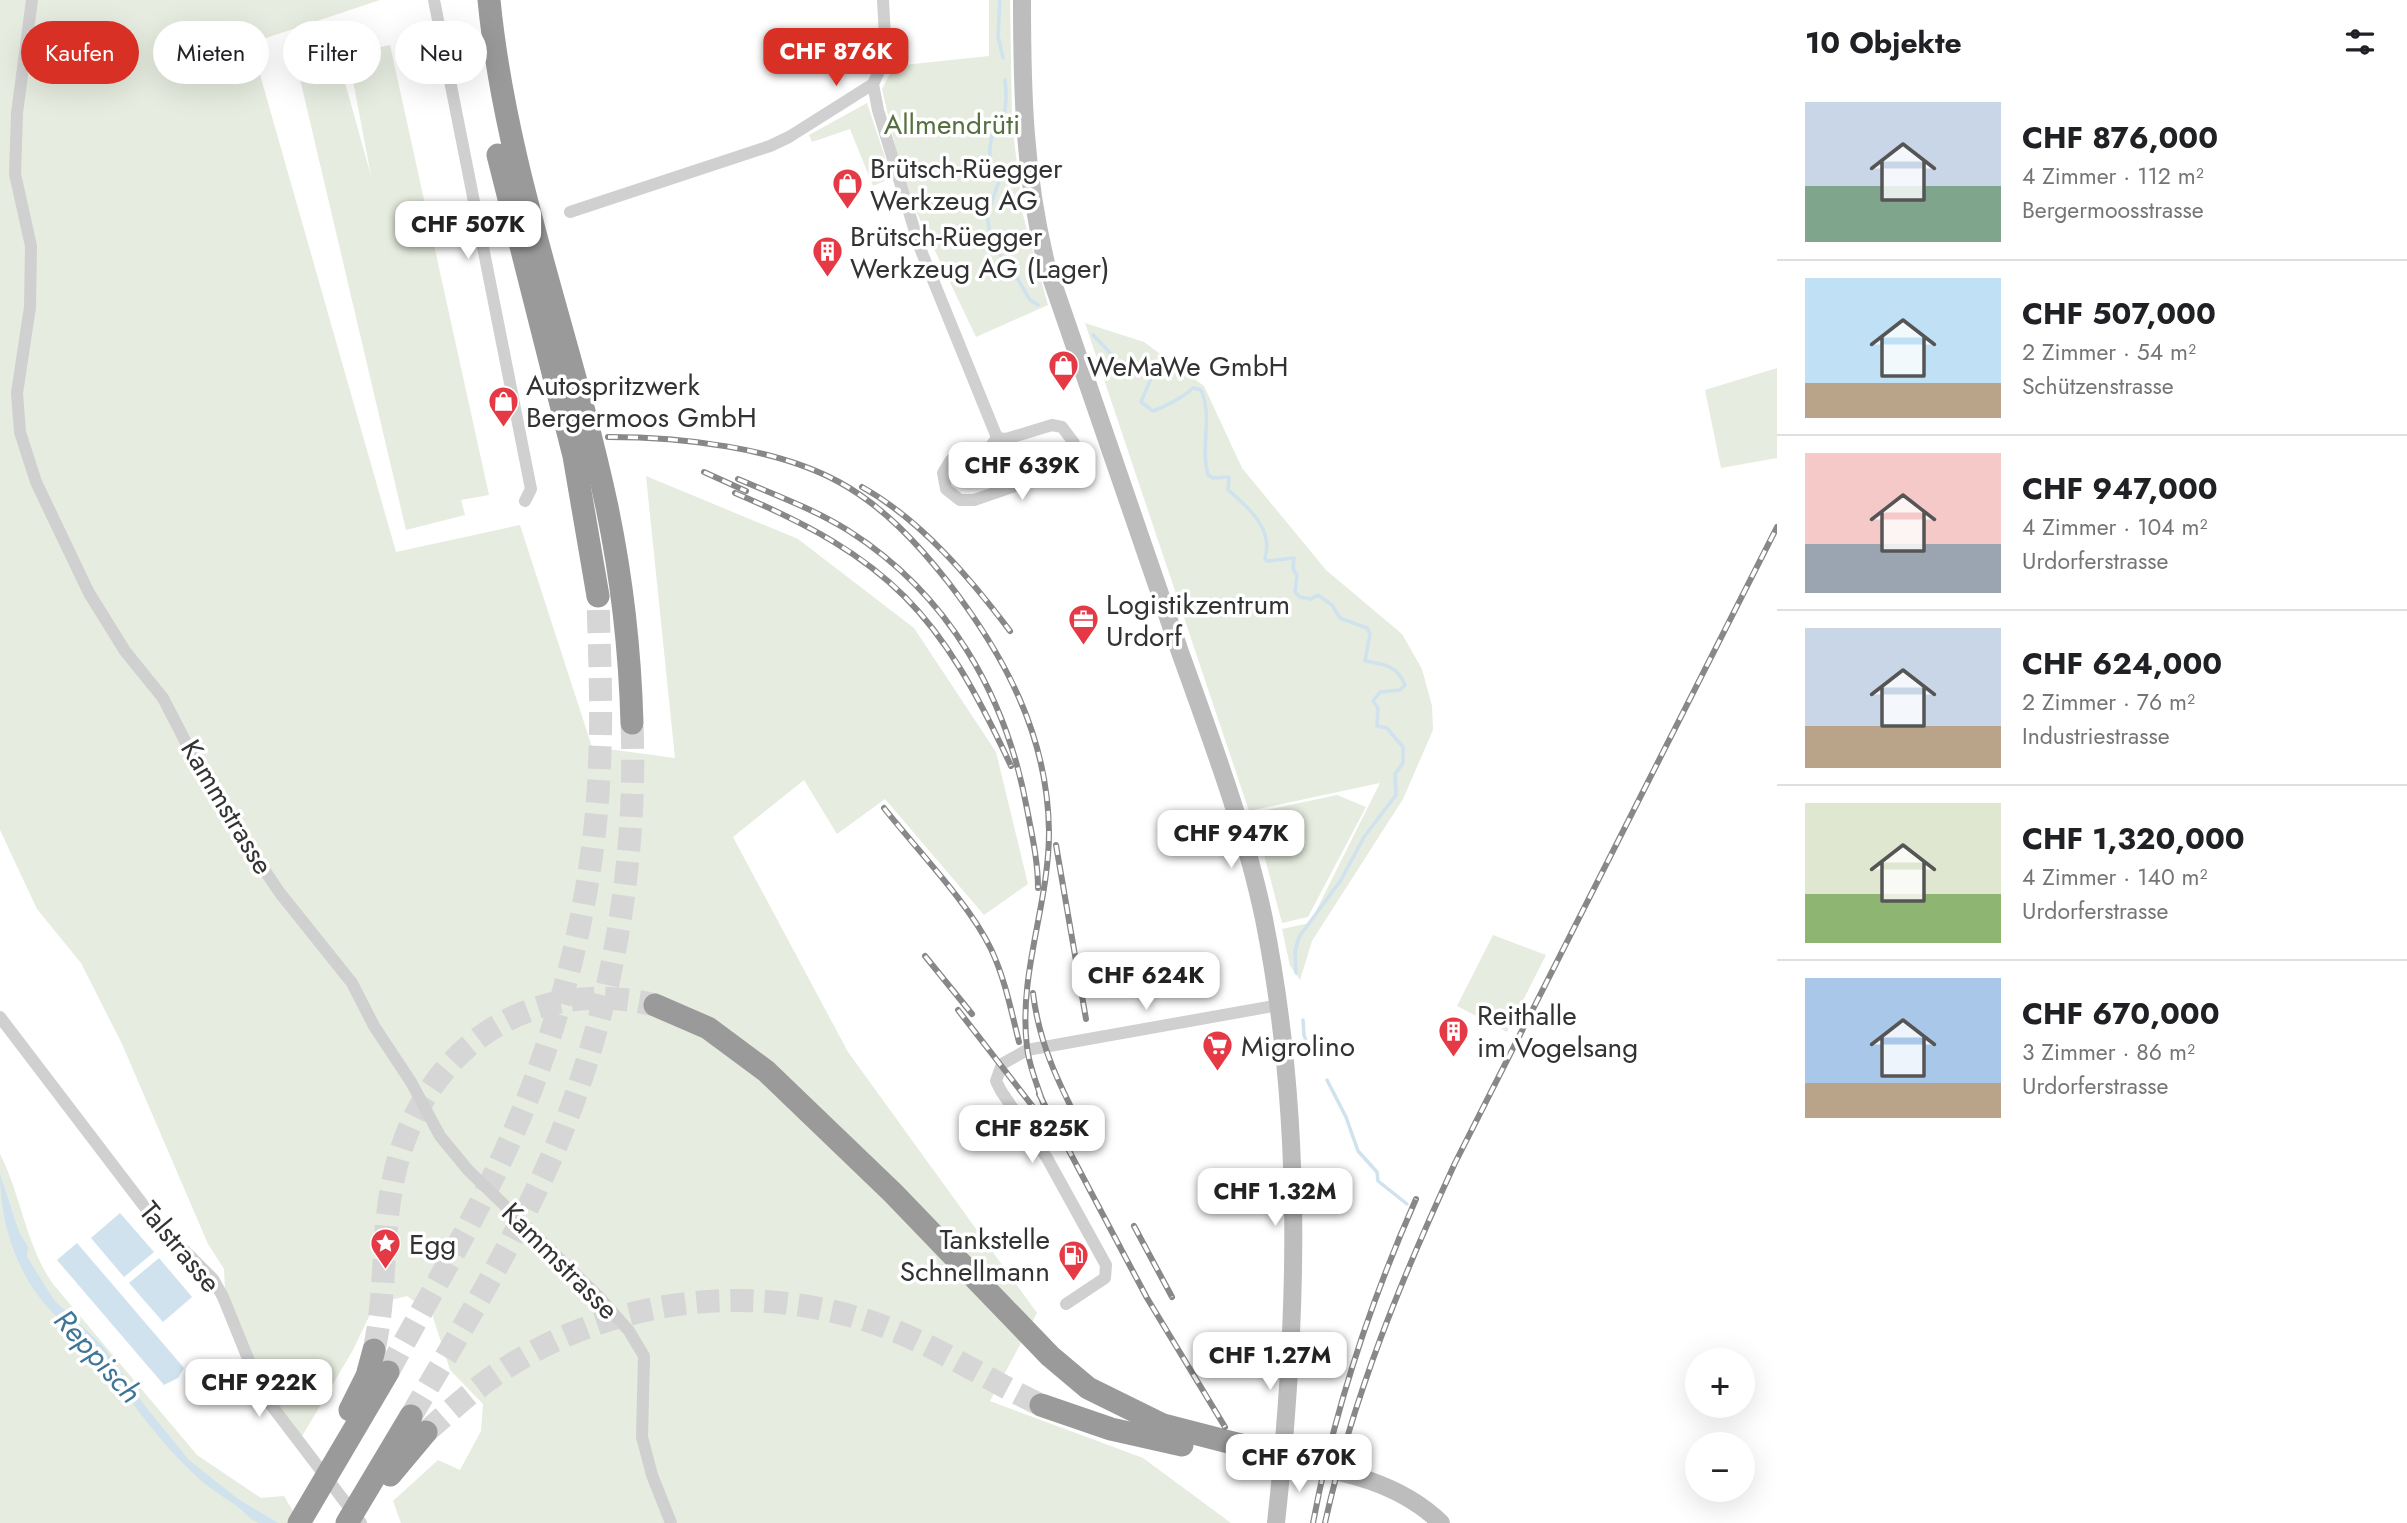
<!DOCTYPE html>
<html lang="de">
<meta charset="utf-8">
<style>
body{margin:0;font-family:Jost,sans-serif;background:#f6f6f6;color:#202124;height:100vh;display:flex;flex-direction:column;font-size:26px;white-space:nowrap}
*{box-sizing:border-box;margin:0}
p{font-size:23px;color:#757577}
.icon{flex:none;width:38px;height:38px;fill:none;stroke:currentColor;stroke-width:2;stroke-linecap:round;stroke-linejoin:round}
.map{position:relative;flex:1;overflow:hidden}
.panel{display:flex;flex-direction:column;background:#fff;width:630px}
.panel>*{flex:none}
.hud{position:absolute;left:21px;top:21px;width:665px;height:63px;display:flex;gap:14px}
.controls{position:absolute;left:1685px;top:1348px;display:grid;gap:14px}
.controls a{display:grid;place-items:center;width:70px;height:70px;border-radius:50%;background:#fff;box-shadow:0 7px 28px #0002;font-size:35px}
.price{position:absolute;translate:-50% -60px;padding:0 16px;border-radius:14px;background:#fff;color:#222;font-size:23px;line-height:46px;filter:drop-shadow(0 2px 4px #0008)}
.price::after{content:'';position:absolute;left:50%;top:42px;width:21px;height:16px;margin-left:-10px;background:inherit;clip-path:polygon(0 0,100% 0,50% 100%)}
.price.active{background:#d93025;color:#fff}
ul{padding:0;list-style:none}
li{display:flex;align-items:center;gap:21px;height:175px;padding:0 28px}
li+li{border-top:2px solid #e0e0e0}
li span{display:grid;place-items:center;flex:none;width:196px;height:140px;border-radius:0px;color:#555}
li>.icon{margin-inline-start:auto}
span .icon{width:84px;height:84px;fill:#fffc;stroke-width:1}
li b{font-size:30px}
h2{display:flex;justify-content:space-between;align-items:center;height:84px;padding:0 28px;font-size:30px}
.tag{padding:0 24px;border-radius:32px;background:#fff;box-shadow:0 7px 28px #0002;font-size:24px;line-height:63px}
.tag.active{background:#d93025;color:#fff}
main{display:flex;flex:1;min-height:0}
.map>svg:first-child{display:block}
.green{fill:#e6ecdf}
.water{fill:#cfe2ee}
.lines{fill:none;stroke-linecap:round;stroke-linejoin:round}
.stream{stroke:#cfe2ee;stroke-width:3.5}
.highway-tunnel{stroke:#d6d6d6;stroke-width:23;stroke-dasharray:23 11;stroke-linecap:butt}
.street{stroke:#d0d0d0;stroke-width:12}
.secondary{stroke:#bdbdbd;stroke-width:18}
.highway{stroke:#9a9a9a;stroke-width:23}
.rail-casing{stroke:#888;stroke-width:6}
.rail{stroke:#fff;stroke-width:3.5;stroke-dasharray:10;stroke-linecap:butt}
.labels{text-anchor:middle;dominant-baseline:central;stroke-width:7;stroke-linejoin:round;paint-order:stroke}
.park-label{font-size:28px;fill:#56703f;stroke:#fff}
.poi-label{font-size:28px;fill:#333;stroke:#fff;text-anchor:start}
.street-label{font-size:28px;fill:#333;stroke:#fff}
.water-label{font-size:30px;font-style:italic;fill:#3f7597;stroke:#fff}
</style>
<main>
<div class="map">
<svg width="1777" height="1523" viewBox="0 0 1777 1523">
<rect width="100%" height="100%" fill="#fff"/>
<g class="green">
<polygon points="0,0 380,0 251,43 396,552 520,525 592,747 675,758 646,476 798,539 914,628 996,752 1028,884 984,915 885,799 837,834 804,780 733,837 848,1052 1037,1313 990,1401 1143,1458 1231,1523 401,1523 393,1501 438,1460 460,1470 481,1431 483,1404 450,1370 432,1314 407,1296 375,1304 353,1350 301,1438 273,1400 254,1366 225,1290 224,1269 208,1244 122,1044 81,963 37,909 0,830"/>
<polygon points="989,0 1010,0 1012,122 1023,215 1048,305 976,337 905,188 882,89 894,66 989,56"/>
<polygon points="390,45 489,495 461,500 465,515 406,530 300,79 341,68 371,176 348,54"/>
<polygon points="867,103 892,178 873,186 850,129 812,142 809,135"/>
<polygon points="1085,323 1144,342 1204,386 1242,468 1326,570 1402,634 1422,669 1432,706 1433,730 1403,799 1312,941 1300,980 1290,966 1282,929 1310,923 1380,783 1249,811"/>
<polygon points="1777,368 1777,458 1721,468 1705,390"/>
<polygon points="1337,795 1366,807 1308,917 1282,923 1253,813"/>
<polygon points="1493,935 1546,955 1507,1032 1457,1006"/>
<path d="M0,1154C21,1195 26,1246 53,1284L197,1455L261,1498L284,1496L300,1523H0Z"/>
</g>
<g class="water">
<path d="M0,1174L19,1232L28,1247L27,1257L54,1300L103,1346L145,1406L189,1460L238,1499L278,1523H259L251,1519C236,1502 212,1492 196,1476C160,1443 133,1404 104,1364C89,1343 69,1330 51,1311C17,1275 0,1224 0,1174Z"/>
<polygon points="120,1213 154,1252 124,1277 91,1238"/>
<polygon points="77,1243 184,1368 178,1378 164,1385 57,1260"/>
<polygon points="159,1258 192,1297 163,1322 129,1283"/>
</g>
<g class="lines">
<g class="stream">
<polyline points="1000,0 998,36 1003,58"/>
<path d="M1005,80C1006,92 1007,102 1004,114C1002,119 997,123 995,128C987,146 988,166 999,181L987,216L992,245L1013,271L1030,300L1038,305"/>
<path d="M1093,335L1118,361L1151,364L1155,369L1141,402L1153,411C1164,407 1184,397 1193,388L1201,390C1213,416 1200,447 1208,475L1213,478L1229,477L1228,490C1248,507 1274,529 1265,558L1267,561L1294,558L1293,569L1297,575L1295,592L1300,597L1311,599L1318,595L1332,605L1340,618L1367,628L1370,634L1365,661C1384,664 1398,666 1405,685L1400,690L1380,692L1373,701L1378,708L1377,726L1387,728L1403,747V763L1395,774L1396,795L1364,837L1341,880L1299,937L1295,951L1296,973"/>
<polyline points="1303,1020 1304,1035 1310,1053"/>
<polyline points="1327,1080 1346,1117 1358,1151 1377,1172 1378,1181 1407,1204"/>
</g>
<g class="highway-tunnel">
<path d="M374,1350C387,1293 381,1233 394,1176C421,1051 528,974 655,1005"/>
<path d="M388,1372C427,1300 469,1230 503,1156C561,1031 597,888 600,750C602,699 599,647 598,596"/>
<path d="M411,1416C457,1338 503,1261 542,1178C607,1038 638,877 632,723"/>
<path d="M426,1432C451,1410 476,1387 504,1369C607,1302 737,1283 855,1317C921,1335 979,1376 1041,1405"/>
</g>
<g class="street">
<polyline points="32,0 17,113 15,174 31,246 30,307 17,393 20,432 36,482 89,593 125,651 163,698 212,793 280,893 352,983 374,1026 411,1082 440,1136 468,1170 599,1297 629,1331 644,1356 642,1437 652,1475 671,1523"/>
<polyline points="434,0 531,489 525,501"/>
<polyline points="883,0 886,56 873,84 878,110 920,248 1007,462"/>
<polyline points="570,212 770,146 789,137 873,84"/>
<polygon points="1052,425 1062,427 1074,443 1072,463 1059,471 974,500 960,500 946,489 943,473 951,460 990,447 997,438 1006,439"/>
<polyline points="0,1017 157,1223 213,1279 223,1297 262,1393 361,1523"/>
<polyline points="1066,1304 1105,1278 1106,1265 1047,1158 1001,1091 996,1081 1002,1064 1027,1050 1279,1005"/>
</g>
<g class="secondary">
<path d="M1022,0C1022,92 1024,173 1046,263C1090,393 1136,522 1180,652C1211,739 1245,828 1264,919C1304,1120 1298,1321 1276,1523"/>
<path d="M1283,1460C1340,1471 1398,1481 1441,1523"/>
</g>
<g class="highway">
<path d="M489,0C506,174 571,337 607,507C622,579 630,650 632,723"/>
<polyline points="498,155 574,456 598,596"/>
<polyline points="655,1005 708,1028 766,1071 893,1193 1050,1356 1088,1388 1163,1425 1256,1449 1283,1460"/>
<polyline points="1041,1405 1111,1429 1182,1445"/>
<polyline points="350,1410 367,1376 374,1350"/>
<polyline points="390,1475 426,1432"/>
<polyline points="299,1523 388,1372"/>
<polyline points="347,1523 411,1416"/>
</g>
<defs>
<g id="rail">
<path d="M608,437C680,437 775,447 839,482C883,506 918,544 948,582C1005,656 1048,736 1049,832C1049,905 1018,974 1027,1047C1029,1066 1037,1084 1043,1103"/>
<polyline points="704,472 746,491"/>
<path d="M738,479C775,495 814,509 849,531C948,594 1006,695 1027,809C1032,835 1038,861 1038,888"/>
<path d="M862,487C921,520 970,578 1010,631"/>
<path d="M735,493C891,559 940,613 1011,766"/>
<path d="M884,808C917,850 968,902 991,949C1005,979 1011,1010 1019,1042"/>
<polyline points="1056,845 1086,1019"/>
<polyline points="925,956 972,1014"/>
<path d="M1033,993C1039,1044 1059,1084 1082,1129"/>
<polyline points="958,1010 1044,1121"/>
<polyline points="1039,1094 1147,1298 1225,1427"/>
<polyline points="1134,1226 1172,1297"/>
<path d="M1313,1523C1334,1411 1370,1303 1416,1199"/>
<path d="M1325,1523C1353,1396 1401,1280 1455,1163L1777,527"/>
</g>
</defs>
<use href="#rail" class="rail-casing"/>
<use href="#rail" class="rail"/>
</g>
<defs>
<symbol id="shop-pin" viewBox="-11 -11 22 30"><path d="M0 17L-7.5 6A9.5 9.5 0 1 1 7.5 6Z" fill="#e63946" stroke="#fff"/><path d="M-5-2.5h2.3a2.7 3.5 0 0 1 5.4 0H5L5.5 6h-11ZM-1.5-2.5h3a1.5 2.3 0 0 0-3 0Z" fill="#fff"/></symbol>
<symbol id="building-pin" viewBox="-11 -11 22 30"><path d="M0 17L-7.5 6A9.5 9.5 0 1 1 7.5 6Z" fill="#e63946" stroke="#fff"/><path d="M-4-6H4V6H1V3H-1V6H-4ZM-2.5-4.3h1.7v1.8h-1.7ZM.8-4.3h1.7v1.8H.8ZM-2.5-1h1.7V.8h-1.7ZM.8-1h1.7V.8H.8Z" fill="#fff"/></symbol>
<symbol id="office-pin" viewBox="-11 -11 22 30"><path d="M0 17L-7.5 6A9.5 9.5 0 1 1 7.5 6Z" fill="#e63946" stroke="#fff"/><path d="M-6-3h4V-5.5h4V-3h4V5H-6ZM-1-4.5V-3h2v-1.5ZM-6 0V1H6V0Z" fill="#fff"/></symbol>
<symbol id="supermarket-pin" viewBox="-11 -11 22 30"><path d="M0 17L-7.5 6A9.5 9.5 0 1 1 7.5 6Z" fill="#e63946" stroke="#fff"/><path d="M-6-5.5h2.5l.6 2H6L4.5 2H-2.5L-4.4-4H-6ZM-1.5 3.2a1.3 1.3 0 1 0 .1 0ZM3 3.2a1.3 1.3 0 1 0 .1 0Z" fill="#fff"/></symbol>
<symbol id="sight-pin" viewBox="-11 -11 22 30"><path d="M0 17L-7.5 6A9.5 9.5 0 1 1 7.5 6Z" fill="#e63946" stroke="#fff"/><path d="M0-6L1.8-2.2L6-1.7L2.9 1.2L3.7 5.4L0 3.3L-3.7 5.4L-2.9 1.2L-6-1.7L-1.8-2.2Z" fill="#fff"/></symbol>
<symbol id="fuel-pin" viewBox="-11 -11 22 30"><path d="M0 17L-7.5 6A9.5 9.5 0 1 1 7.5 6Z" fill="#e63946" stroke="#fff"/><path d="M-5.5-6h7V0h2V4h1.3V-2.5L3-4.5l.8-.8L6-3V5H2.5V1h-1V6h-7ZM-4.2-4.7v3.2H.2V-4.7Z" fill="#fff"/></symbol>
</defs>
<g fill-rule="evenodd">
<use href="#shop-pin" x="830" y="166" width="35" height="47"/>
<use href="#building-pin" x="810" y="234" width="35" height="47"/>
<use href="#shop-pin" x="1046" y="348" width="35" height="47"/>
<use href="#shop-pin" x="486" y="384" width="35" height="47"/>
<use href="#office-pin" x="1066" y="602" width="35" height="47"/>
<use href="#building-pin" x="1436" y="1014" width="35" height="47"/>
<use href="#supermarket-pin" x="1200" y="1028" width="35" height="47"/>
<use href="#sight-pin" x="368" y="1226" width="35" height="47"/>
<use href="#fuel-pin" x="1056" y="1238" width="35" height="47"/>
</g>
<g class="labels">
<g class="park-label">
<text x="952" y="124">Allmendrüti</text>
</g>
<g class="poi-label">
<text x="870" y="168">Brütsch-Rüegger<tspan x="870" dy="32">Werkzeug AG</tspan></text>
<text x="850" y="236">Brütsch-Rüegger<tspan x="850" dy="32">Werkzeug AG (Lager)</tspan></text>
<text x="1087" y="366">WeMaWe GmbH</text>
<text x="526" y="385">Autospritzwerk<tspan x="526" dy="32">Bergermoos GmbH</tspan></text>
<text x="1106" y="604">Logistikzentrum<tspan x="1106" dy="32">Urdorf</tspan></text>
<text x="1477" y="1015">Reithalle<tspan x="1477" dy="32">im Vogelsang</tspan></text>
<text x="1241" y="1046">Migrolino</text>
<text x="1050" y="1239" text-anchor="end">Tankstelle<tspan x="1050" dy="32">Schnellmann</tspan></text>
<text x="409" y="1244">Egg</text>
</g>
<g class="street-label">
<text transform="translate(227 807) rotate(59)">Kammstrasse</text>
<text transform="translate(180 1247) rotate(50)">Talstrasse</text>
<text transform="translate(560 1261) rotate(45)">Kammstrasse</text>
</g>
<g class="water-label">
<text transform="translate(98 1356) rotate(48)">Reppisch</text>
</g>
</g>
</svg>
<div class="controls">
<a>+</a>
<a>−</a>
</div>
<b class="price active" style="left:836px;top:88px">CHF 876K</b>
<b class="price" style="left:468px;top:261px">CHF 507K</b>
<b class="price" style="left:1022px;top:502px">CHF 639K</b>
<b class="price" style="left:1231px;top:870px">CHF 947K</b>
<b class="price" style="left:1146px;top:1012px">CHF 624K</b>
<b class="price" style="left:1032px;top:1165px">CHF 825K</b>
<b class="price" style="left:1275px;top:1228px">CHF 1.32M</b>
<b class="price" style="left:1270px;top:1392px">CHF 1.27M</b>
<b class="price" style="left:259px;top:1419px">CHF 922K</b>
<b class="price" style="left:1299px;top:1494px">CHF 670K</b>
<div class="hud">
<a class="tag active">Kaufen</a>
<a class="tag">Mieten</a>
<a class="tag">Filter</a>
<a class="tag">Neu</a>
</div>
</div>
<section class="panel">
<h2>10 Objekte<svg class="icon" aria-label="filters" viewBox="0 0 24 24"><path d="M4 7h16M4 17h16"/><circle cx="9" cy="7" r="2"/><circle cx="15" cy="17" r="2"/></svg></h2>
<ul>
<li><span style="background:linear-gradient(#c9d6e8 60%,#7fa58c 0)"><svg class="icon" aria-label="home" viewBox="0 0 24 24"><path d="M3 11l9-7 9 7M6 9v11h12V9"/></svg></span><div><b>CHF 876,000</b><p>4 Zimmer · 112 m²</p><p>Bergermoosstrasse</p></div></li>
<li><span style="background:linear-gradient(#bfe0f5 75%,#b9a48a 0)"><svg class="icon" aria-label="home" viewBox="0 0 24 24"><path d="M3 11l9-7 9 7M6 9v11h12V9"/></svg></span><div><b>CHF 507,000</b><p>2 Zimmer · 54 m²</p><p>Schützenstrasse</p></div></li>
<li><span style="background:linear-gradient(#f6c9c9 65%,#9aa5b1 0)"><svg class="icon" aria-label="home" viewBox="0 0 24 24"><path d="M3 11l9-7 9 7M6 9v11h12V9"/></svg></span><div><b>CHF 947,000</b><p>4 Zimmer · 104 m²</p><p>Urdorferstrasse</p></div></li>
<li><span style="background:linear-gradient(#c9d6e8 70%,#b9a48a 0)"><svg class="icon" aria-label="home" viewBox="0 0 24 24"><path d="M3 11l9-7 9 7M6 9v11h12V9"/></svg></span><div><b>CHF 624,000</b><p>2 Zimmer · 76 m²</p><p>Industriestrasse</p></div></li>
<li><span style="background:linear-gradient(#dfe7d0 65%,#8fb573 0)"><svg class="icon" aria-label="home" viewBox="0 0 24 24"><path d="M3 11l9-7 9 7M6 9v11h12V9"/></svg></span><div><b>CHF 1,320,000</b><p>4 Zimmer · 140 m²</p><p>Urdorferstrasse</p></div></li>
<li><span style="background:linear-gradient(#a9c7e8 75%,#b9a48a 0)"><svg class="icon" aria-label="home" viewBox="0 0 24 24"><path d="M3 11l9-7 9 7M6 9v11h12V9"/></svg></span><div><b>CHF 670,000</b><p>3 Zimmer · 86 m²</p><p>Urdorferstrasse</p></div></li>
</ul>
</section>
</main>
